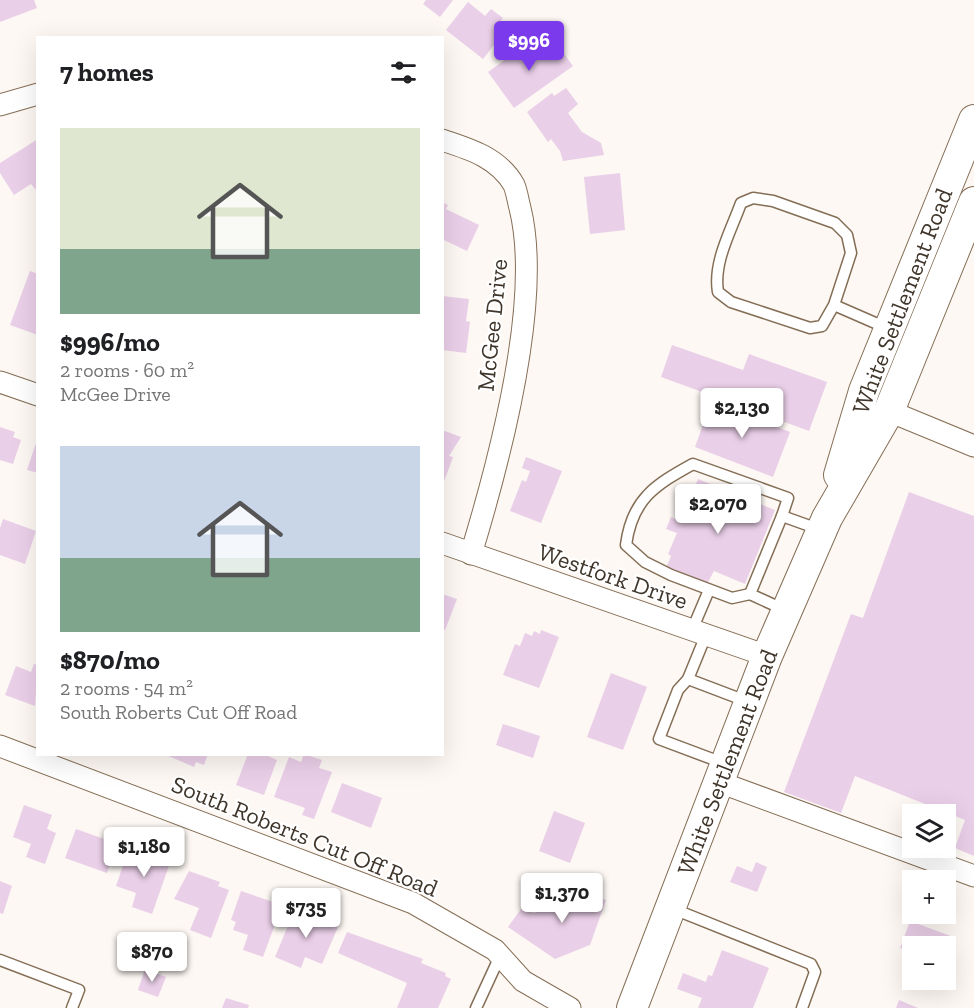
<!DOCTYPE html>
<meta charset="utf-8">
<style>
body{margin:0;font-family:"Zilla Slab",serif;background:#f2f2f2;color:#202124;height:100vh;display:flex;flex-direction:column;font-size:22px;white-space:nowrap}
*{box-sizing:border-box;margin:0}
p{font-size:20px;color:#757577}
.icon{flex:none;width:33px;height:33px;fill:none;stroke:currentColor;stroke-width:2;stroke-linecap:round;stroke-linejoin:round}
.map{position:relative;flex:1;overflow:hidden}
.side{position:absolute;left:36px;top:36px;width:408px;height:720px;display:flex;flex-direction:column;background:#fff;border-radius:0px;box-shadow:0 6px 24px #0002}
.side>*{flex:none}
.buttons{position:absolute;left:902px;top:804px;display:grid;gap:12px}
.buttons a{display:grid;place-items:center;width:54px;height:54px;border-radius:0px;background:#fff;box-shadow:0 6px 24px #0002;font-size:30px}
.price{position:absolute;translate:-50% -51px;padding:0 14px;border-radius:6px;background:#fff;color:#222;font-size:20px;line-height:39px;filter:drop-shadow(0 2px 3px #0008)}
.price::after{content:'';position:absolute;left:50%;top:36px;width:18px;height:14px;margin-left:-9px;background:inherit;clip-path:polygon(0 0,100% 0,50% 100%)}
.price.current{background:#7c3aed;color:#fff}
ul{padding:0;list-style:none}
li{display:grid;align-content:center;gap:12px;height:318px;padding:0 24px}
li span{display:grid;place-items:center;height:186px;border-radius:0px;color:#555}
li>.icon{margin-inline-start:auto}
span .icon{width:108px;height:108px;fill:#fffc;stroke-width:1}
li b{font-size:26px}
h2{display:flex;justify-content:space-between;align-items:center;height:72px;padding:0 24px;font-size:26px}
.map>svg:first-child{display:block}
.building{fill:#eacfe8}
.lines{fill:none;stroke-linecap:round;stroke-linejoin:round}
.lane-casing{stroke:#856e56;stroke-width:13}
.street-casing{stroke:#856e56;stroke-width:23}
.secondary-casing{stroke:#856e56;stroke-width:32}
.lane{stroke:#fff;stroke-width:10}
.street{stroke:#fff;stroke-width:21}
.secondary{stroke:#fff;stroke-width:30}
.labels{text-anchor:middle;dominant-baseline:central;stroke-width:4.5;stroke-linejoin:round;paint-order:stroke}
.street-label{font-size:24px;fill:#3f352a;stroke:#fff}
</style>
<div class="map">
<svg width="974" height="1008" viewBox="0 0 974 1008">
<rect width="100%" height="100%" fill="#fdf8f3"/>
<g class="building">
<polygon points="0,0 34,0 37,8 0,22"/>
<polygon points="426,0 453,0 440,17 423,4"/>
<polygon points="468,2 485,16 491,9 503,18 497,25 505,31 483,59 446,30"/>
<polygon points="555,42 573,66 514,108 488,72 526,45 534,57"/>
<polygon points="566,88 578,104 568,113 582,132 601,143 604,155 563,161 560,151 551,139 548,142 527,112 552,93 554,96"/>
<polygon points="38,139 38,189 36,190 31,184 14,195 0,173 0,163"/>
<polygon points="620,173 625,230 590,234 584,177"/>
<polygon points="442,202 448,205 446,209 479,225 467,251 442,239"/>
<polygon points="30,271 38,274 38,335 10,325"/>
<polygon points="442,296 469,299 466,321 470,322 466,353 442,350"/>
<polygon points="672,345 743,370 749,354 827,382 809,431 661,377"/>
<polygon points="711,402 790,432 773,477 695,447"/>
<polygon points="0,427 15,432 13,437 21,440 13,464 0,460"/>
<polygon points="442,430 461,437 449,456 453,457 443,484"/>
<polygon points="37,440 38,440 38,473 27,470"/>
<polygon points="526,457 562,471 541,523 510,511 522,480 526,482 530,471 522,468"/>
<polygon points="698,479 775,510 745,584 714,571 707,584 666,568 671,556 668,554 677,533 666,529 671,517 681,522"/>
<polygon points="909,492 974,516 974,856 955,848 965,820 855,776 841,813 784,792 851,614 863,618"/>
<polygon points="3,519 36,531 25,564 0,555 0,528"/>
<polygon points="442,594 457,599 445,630 442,629"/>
<polygon points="541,630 559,637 539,688 503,675 515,644 520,646 525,633 532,636 534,631 540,634"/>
<polygon points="34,664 38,665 35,706 5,695 16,666 31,672"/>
<polygon points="611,673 647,687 623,750 587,737"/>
<polygon points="503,724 540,736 533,758 496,745"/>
<polygon points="164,754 208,754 204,765 196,762 194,767"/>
<polygon points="248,754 264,754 277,760 264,795 236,785"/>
<polygon points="304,754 322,760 319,768 332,772 314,819 302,815 305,808 274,797 289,757 301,762"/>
<polygon points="342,783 382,798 371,828 331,812"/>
<polygon points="24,805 52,815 47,829 56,833 45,864 26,857 31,844 13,837"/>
<polygon points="554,811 585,823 570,863 539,851"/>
<polygon points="76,829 107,840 106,844 116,848 107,873 65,858"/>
<polygon points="129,848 171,860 152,914 132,907 136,893 116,886"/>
<polygon points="756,862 767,867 757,892 730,882 737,866 752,872"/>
<polygon points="189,871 220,882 218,886 229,890 211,938 190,930 199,908 174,899"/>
<polygon points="0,881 12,886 3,914 0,913"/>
<polygon points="567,887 606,900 590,945 555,959 508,927 521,909 534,913 561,904"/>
<polygon points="241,891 282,905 263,957 243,950 248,935 233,930 236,922 231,920"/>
<polygon points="295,909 315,917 317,913 331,919 329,924 338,927 322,964 305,957 301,968 275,957"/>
<polygon points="910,921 956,938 945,967 945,946 912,946 912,952 900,948"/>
<polygon points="347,932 423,959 421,963 446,973 445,976 451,979 438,1008 397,1008 407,983 338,953"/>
<polygon points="722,950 769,968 753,1008 698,1008 702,998 677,989 683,973 706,982 708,975 712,976"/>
<polygon points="145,969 166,977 158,997 138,990"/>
<polygon points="226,998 249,1005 248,1008 222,1008"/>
<polygon points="899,1000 918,1008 896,1008"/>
</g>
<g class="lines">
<defs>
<g id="lane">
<path d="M834,305L822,326L810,328L731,302L718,292C713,262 731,231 741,203L753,198L773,201L835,223L847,235L851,253L834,305L889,329"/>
<path d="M750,594L732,598L671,575L645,562L626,545C632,499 655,485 693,464L788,498L782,516"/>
<polyline points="785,610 750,594 782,516 821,530"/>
<polyline points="692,630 709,590"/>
<polyline points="706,635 688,679 746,701"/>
<polyline points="688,679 678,690 659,739 723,763"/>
<polyline points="671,908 811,964 815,972 802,1008"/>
<polyline points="0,960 79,990 72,1008"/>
<polyline points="476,1008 500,956"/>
</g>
<g id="street">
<polyline points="0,105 38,94"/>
<path d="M442,140C470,149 499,158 514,185C517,192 518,201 520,208C543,301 499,462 471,554"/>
<polyline points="0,382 38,395"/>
<polyline points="889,411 974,446"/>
<polyline points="442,543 767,656"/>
<polyline points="0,746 413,903 495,950 523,981 570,1008"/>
<polyline points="719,782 974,876"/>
</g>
<g id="secondary">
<polyline points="839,475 864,391 974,120"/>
<polyline points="632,1008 767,656 827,518 889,411 974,202"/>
</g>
</defs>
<use href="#lane" class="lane-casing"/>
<use href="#street" class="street-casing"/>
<use href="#secondary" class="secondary-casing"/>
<use href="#lane" class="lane"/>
<use href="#street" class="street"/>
<use href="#secondary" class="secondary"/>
</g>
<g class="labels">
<g class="street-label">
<text transform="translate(902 301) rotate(-69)">White Settlement Road</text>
<text transform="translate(492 325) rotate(-84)">McGee Drive</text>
<text transform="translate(613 576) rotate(19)">Westfork Drive</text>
<text transform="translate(727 762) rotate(-69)">White Settlement Road</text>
<text transform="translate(305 836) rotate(22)">South Roberts Cut Off Road</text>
</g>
</g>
</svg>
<div class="buttons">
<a><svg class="icon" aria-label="layers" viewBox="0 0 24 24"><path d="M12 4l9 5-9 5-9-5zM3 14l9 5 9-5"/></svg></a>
<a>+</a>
<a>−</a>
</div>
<b class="price current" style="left:529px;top:72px">$996</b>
<b class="price" style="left:742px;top:439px">$2,130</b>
<b class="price" style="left:718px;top:535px">$2,070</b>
<b class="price" style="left:144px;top:878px">$1,180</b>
<b class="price" style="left:562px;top:924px">$1,370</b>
<b class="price" style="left:306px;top:939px">$735</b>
<b class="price" style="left:152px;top:983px">$870</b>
<section class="side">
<h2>7 homes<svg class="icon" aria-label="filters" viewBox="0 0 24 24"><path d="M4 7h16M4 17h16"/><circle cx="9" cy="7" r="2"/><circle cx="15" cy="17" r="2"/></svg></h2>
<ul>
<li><span style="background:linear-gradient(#dfe7d0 65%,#7fa58c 0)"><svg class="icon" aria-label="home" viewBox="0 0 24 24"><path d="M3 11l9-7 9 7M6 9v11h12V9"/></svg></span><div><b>$996/mo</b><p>2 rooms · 60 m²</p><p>McGee Drive</p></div></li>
<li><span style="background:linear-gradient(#c9d6e8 60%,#7fa58c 0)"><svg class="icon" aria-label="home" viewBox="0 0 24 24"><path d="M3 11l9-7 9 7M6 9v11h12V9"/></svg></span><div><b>$870/mo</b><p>2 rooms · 54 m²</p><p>South Roberts Cut Off Road</p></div></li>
</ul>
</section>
</div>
